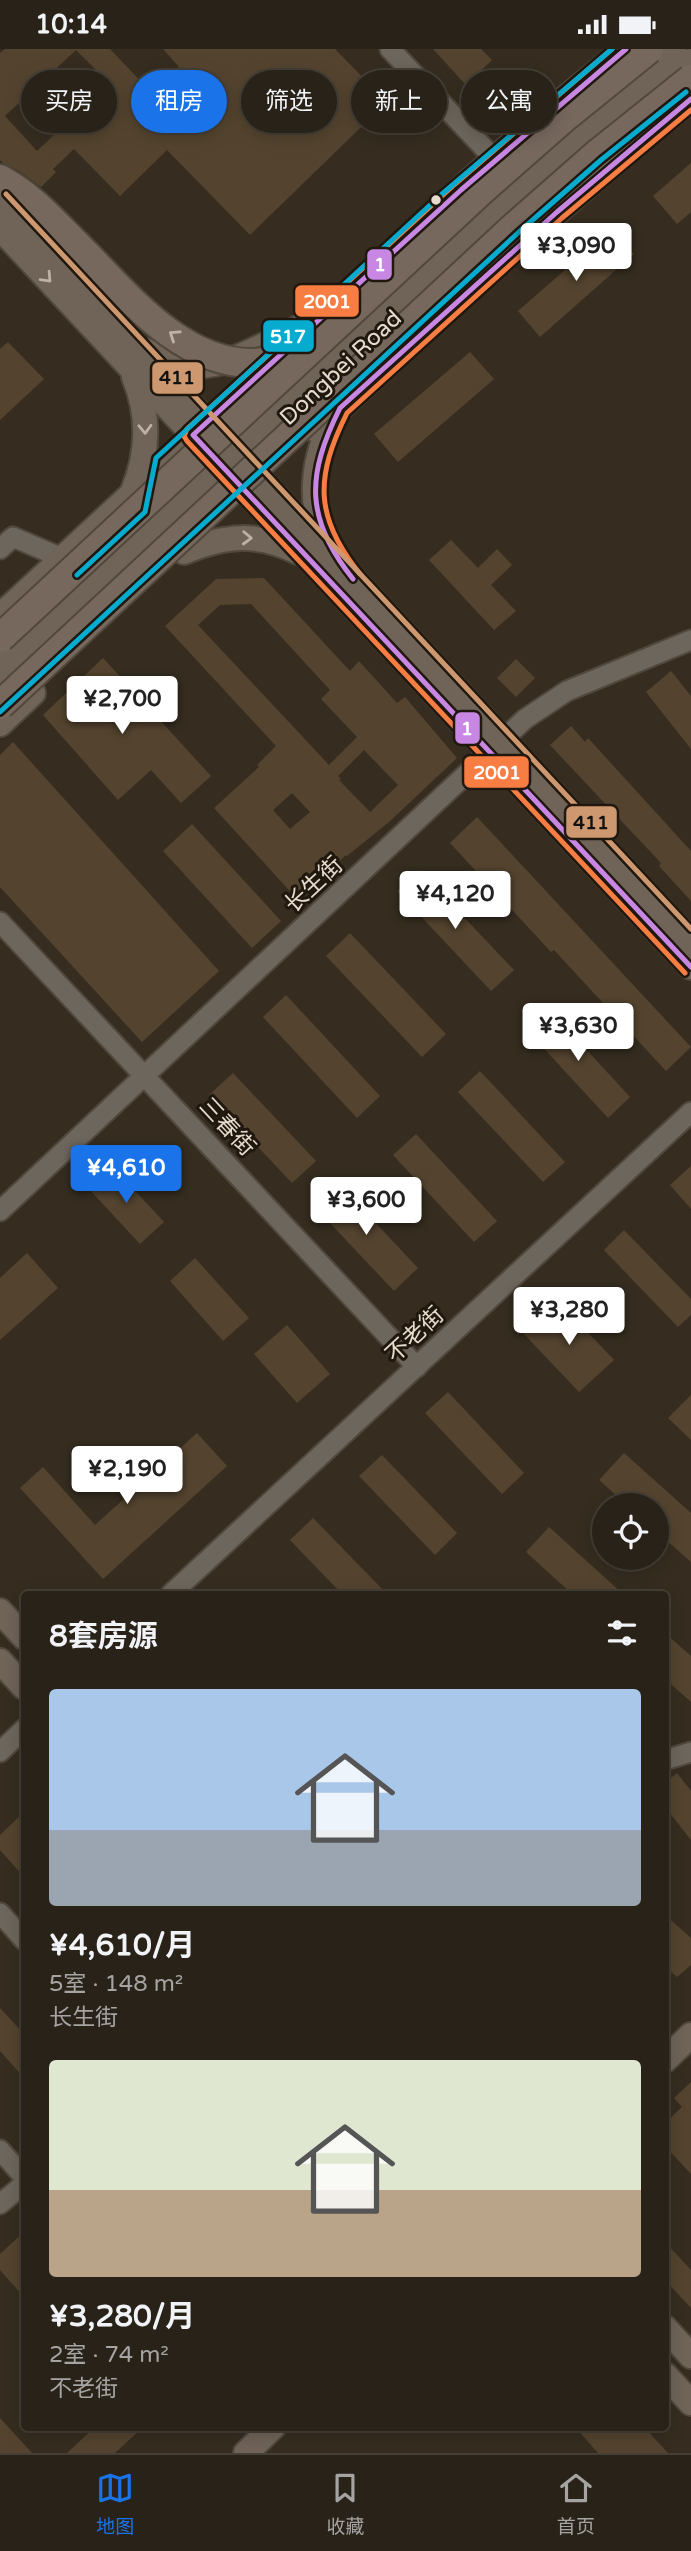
<!DOCTYPE html>
<html lang="zh">
<meta charset="utf-8">
<style>
body{margin:0;font-family:"Varela Round","Noto Sans SC",sans-serif;background:#302a21;color:#f1f3f6;height:100vh;display:flex;flex-direction:column;font-size:26px;white-space:nowrap}
*{box-sizing:border-box;margin:0}
p{font-size:23px;color:#a5a4a2}
.icon{flex:none;width:38px;height:38px;fill:none;stroke:currentColor;stroke-width:2;stroke-linecap:round;stroke-linejoin:round}
.map{position:relative;flex:1;overflow:hidden}
.panel{position:absolute;left:21px;top:1542px;width:648px;height:840px;display:flex;flex-direction:column;background:#282218;border-radius:7px;box-shadow:0 4px 18px #0003,0 0 0 2px #443f37}
.panel>*{flex:none}
.hud{position:absolute;left:21px;top:21px;width:649px;height:63px;display:flex;gap:14px}
.buttons{position:absolute;left:592px;top:1444px;display:grid;gap:14px}
.buttons a{display:grid;place-items:center;width:77px;height:77px;border-radius:50%;background:#282218;box-shadow:0 4px 18px #0003,0 0 0 2px #443f37;font-size:35px}
.price{position:absolute;translate:-50% -60px;padding:0 16px;border-radius:7px;background:#fff;color:#222;font-size:23px;line-height:46px;filter:drop-shadow(0 2px 4px #0008)}
.price::after{content:'';position:absolute;left:50%;top:42px;width:21px;height:16px;margin-left:-10px;background:inherit;clip-path:polygon(0 0,100% 0,50% 100%)}
.price.current{background:#1a73e8;color:#fff}
ul{padding:0;list-style:none}
li{display:grid;align-content:center;gap:14px;height:371px;padding:0 28px}
li span{display:grid;place-items:center;height:217px;border-radius:7px;color:#555}
li>.icon{margin-inline-start:auto}
span .icon{width:126px;height:126px;fill:#fffc;stroke-width:1}
li b{font-size:30px}
h2{display:flex;justify-content:space-between;align-items:center;height:84px;padding:0 28px;font-size:30px}
.pill{padding:0 24px;border-radius:32px;background:#282218;box-shadow:0 4px 18px #0003,0 0 0 2px #443f37;font-size:24px;line-height:63px}
.pill.current{background:#1a73e8;color:#fff}
.status{display:flex;justify-content:space-between;align-items:center;height:49px;padding:0 35px;background:#282218;direction:ltr}
.status svg{height:19px;fill:currentColor}
.tab-bar{display:flex;justify-content:space-around;align-items:center;height:98px;border-top:2px solid #443f37;background:#282218;font-size:19px;color:#a5a4a2}
.tab-bar a{display:grid;justify-items:center;gap:4px}
.tab-bar .current{color:#1a73e8}
.map>svg:first-child{display:block}
.building{fill:#54442f;fill-rule:evenodd}
.lines{fill:none;stroke-linecap:round;stroke-linejoin:round}
.minor-casing{stroke:#51483d;stroke-width:23}
.major-casing{stroke:#51483d;stroke-width:28}
.highway-casing{stroke:#51483d;stroke-width:32}
.minor{stroke:#6d665c;stroke-width:19}
.major{stroke:#706459;stroke-width:24}
.highway{stroke:#77685e;stroke-width:28}
.highway-bridge-casing{stroke:#51483d;stroke-width:32;stroke-linecap:butt}
.highway-bridge{stroke:#77685e;stroke-width:28}
.bus-1-casing{stroke:#20180e;stroke-width:10}
.bus-2-casing{stroke:#20180e;stroke-width:10}
.bus-3-casing{stroke:#20180e;stroke-width:10}
.bus-4-casing{stroke:#20180e;stroke-width:10}
.bus-1{stroke:#c787e3;stroke-width:5}
.bus-2{stroke:#f77d43;stroke-width:5}
.bus-3{stroke:#cd976f;stroke-width:5}
.bus-4{stroke:#06acd0;stroke-width:5}
.oneway{stroke:#bdb1a4}
.oneway2{stroke:#bfb3a6}
.bus-dot{fill:#e6dbcc;stroke:#20180e;stroke-width:2.5}
.labels{text-anchor:middle;dominant-baseline:central;stroke-width:6;stroke-linejoin:round;paint-order:stroke}
.street-label{font-size:23px;fill:#e6dbcc;stroke:#20180e}
.line-badge{stroke:#20180e;stroke-width:2.5}
.badge-label{font-size:19px;text-anchor:middle;font-weight:bold;fill:#fff}
.pale-badge-label{font-size:19px;text-anchor:middle;font-weight:bold;fill:#111}
</style>
<div class="status"><b>10:14</b><svg viewBox="0 0 49 12"><path d="M0 12V9h3v3zM5 12V6h3v6zM10 12V3h3v9zM15 12V0h3v12zM26 1h20v11H26zM47 4h2v5h-2z"/></svg></div>
<div class="map">
<svg width="691" height="2404" viewBox="0 0 691 2404">
<rect width="100%" height="100%" fill="#362d20"/>
<g class="building">
<path d="M5,0H110L152,44L179,18L163,0H335L387,53L250,186L167,101L120,147L74,100L53,120L56,123L41,138L19,122L3,114L0,111V4ZM76,1L109,34L37,102L5,67Z"/>
<polygon points="433,0 481,0 492,11 466,36"/>
<polygon points="691,114 691,163 677,175 653,147"/>
<polygon points="612,180 634,205 540,288 518,262"/>
<polygon points="8,293 44,330 0,371 0,300"/>
<polygon points="470,303 494,330 398,413 374,385"/>
<polygon points="451,491 478,519 497,500 512,516 491,536 516,562 494,581 429,511"/>
<path d="M264,529L350,622L359,612L397,654L405,648L457,709L389,773L347,807L346,806L297,850L214,759L259,718L257,716L276,697L165,577L216,530ZM251,555L330,641L321,650L357,688L329,716L198,576L220,556ZM364,701L398,736L370,763L339,731L341,730L338,727ZM292,744L310,763L290,780L273,761Z"/>
<polygon points="103,609 211,727 181,754 151,721 118,751 43,666"/>
<polygon points="516,610 535,629 516,648 497,629"/>
<polygon points="671,622 691,647 691,700 646,643"/>
<polygon points="571,677 585,693 588,689 691,802 691,852 659,817 661,814 550,696"/>
<polygon points="13,693 219,922 142,993 0,838 0,706"/>
<polygon points="477,768 691,998 666,1022 554,901 551,903 450,794"/>
<polygon points="192,775 281,872 252,899 163,802"/>
<polygon points="419,821 514,921 491,942 397,842"/>
<polygon points="350,884 446,985 422,1008 326,907"/>
<polygon points="286,946 380,1047 357,1069 263,968"/>
<polygon points="548,959 630,1048 608,1069 526,980"/>
<polygon points="480,1022 565,1113 543,1133 458,1043"/>
<polygon points="233,1024 316,1112 292,1134 209,1046"/>
<polygon points="416,1085 497,1172 474,1193 393,1106"/>
<polygon points="691,1117 691,1160 670,1136"/>
<polygon points="113,1118 164,1173 140,1195 89,1140"/>
<polygon points="338,1134 418,1219 394,1242 314,1157"/>
<polygon points="624,1181 691,1250 691,1266 678,1278 604,1201"/>
<polygon points="27,1204 58,1239 0,1291 0,1229"/>
<polygon points="195,1209 249,1269 223,1292 170,1232"/>
<polygon points="558,1252 614,1311 579,1343 524,1285"/>
<polygon points="287,1276 330,1325 297,1354 254,1305"/>
<polygon points="448,1343 524,1424 502,1445 425,1364"/>
<polygon points="691,1346 691,1391 668,1369"/>
<polygon points="197,1384 227,1417 103,1530 20,1439 43,1418 95,1476"/>
<polygon points="624,1404 691,1464 691,1513 656,1482 656,1456 627,1456 599,1431"/>
<polygon points="382,1406 457,1484 435,1506 359,1427"/>
<polygon points="313,1469 387,1545 342,1545 290,1491"/>
<polygon points="549,1478 623,1545 572,1545 526,1503"/>
<polygon points="665,1584 691,1607 691,1653 665,1630"/>
<polygon points="677,1724 691,1742 691,1791 665,1758 665,1734"/>
<polygon points="24,1763 24,1828 0,1801 0,1786"/>
<polygon points="665,1866 691,1889 691,1916 677,1928 665,1918"/>
<polygon points="0,1959 24,1985 24,2029 0,2002"/>
<polygon points="691,2033 691,2125 665,2097 665,2074 682,2058 674,2049"/>
<polygon points="24,2183 24,2248 0,2221 0,2205"/>
<polygon points="665,2193 691,2221 691,2259 665,2231"/>
<polygon points="0,2369 32,2404 0,2404"/>
<polygon points="95,2378 143,2378 115,2404 67,2404"/>
<polygon points="575,2378 644,2378 668,2404 598,2404"/>
</g>
<g class="lines">
<defs>
<g id="minor">
<polyline points="390,0 504,120"/>
<polyline points="0,500 13,488 62,509"/>
<polyline points="0,873 417,1318"/>
<polyline points="0,1162 525,670 567,642 691,591"/>
<polyline points="171,1545 691,1063"/>
<polyline points="0,1703 24,1680"/>
<polyline points="665,1711 691,1703"/>
<polyline points="0,1864 24,1891"/>
<polyline points="0,2101 24,2128"/>
<polyline points="0,2155 24,2135"/>
</g>
<g id="major">
<polyline points="0,151 691,893"/>
<polyline points="0,179 691,918"/>
<path d="M147,302C200,337 249,303 298,279"/>
<path d="M316,381C439,268 561,155 691,50"/>
<path d="M133,442C149,403 150,366 134,328"/>
<path d="M329,496C306,455 313,407 335,368"/>
<path d="M184,503C225,486 257,483 298,503"/>
<polyline points="0,567 472,130 556,57 626,0"/>
<polyline points="0,610 491,152 573,79 674,0"/>
<polyline points="0,636 504,167 586,95 691,12"/>
<polyline points="0,675 33,644"/>
<polyline points="0,1562 24,1588"/>
<polyline points="0,1612 24,1638"/>
<polyline points="665,2011 691,1986"/>
<polyline points="665,2279 691,2307"/>
<polyline points="665,2326 691,2354"/>
<polyline points="246,2404 273,2378"/>
</g>
<path id="highway" d="M0,130C30,146 52,171 76,195"/>
</defs>
<use href="#minor" class="minor-casing"/>
<use href="#major" class="major-casing"/>
<use href="#highway" class="highway-casing"/>
<use href="#minor" class="minor"/>
<use href="#major" class="major"/>
<use href="#highway" class="highway"/>
<defs>
<g id="highway-bridge">
<path d="M76,195C124,242 179,315 253,314C271,313 288,306 304,299"/>
<polyline points="0,589 482,141 565,68 649,0"/>
<polyline points="0,656 514,178 596,106 691,30"/>
</g>
</defs>
<use href="#highway-bridge" class="highway-bridge-casing"/>
<use href="#highway-bridge" class="highway-bridge"/>
<defs>
<g id="bus-1">
<polyline points="626,0 461,141 193,386 691,918"/>
<path d="M353,530C305,470 306,427 340,359L557,163L691,50"/>
</g>
<g id="bus-2">
<polyline points="612,0 455,135 187,380 184,387 187,392 685,924"/>
<path d="M360,525C314,468 315,428 347,364L562,169L691,61"/>
</g>
<polyline id="bus-3" points="6,145 691,880"/>
<g id="bus-4">
<polyline points="77,526 145,463 156,409 442,145 612,0"/>
<polyline points="0,663 519,183 601,111 686,43"/>
</g>
</defs>
<use href="#bus-1" class="bus-1-casing"/>
<use href="#bus-2" class="bus-2-casing"/>
<use href="#bus-3" class="bus-3-casing"/>
<use href="#bus-4" class="bus-4-casing"/>
<use href="#bus-1" class="bus-1"/>
<use href="#bus-2" class="bus-2"/>
<use href="#bus-3" class="bus-3"/>
<use href="#bus-4" class="bus-4"/>
</g>
<defs><path id="oneway-chevron" d="M-2-3.5L2.5 0L-2 3.5" fill="none" stroke-width="1.6" stroke-linecap="round" stroke-linejoin="round" transform="scale(1.75)"/></defs>
<g class="oneway">
<use href="#oneway-chevron" transform="translate(47 229) rotate(47)"/>
<use href="#oneway-chevron" transform="translate(145 380) rotate(88)"/>
<use href="#oneway-chevron" transform="translate(247 489) rotate(2)"/>
</g>
<use class="oneway2" href="#oneway-chevron" transform="translate(174 286) rotate(-146)"/>
<circle class="bus-dot" cx="436" cy="151" r="6"/>
<g class="labels">
<g class="street-label">
<text transform="translate(341 319) rotate(-43)">Dongbei Road</text>
<text transform="translate(314 836) rotate(-43)">长生街</text>
<text transform="translate(227 1078) rotate(47)">三春街</text>
<text transform="translate(415 1286) rotate(-43)">不老街</text>
</g>
</g>
<g class="line-badge">
<rect x="366" y="199" width="27" height="33" rx="7" fill="#c787e3"/>
<rect x="294" y="235" width="66" height="34" rx="7" fill="#f77d43"/>
<rect x="262" y="270" width="53" height="34" rx="7" fill="#06acd0"/>
<rect x="151" y="312" width="53" height="34" rx="7" fill="#cd976f"/>
<rect x="454" y="662" width="27" height="34" rx="7" fill="#c787e3"/>
<rect x="463" y="706" width="67" height="34" rx="7" fill="#f77d43"/>
<rect x="565" y="756" width="53" height="34" rx="7" fill="#cd976f"/>
</g>
<g class="badge-label">
<text x="380" y="222">1</text>
<text x="327" y="259">2001</text>
<text x="288" y="294">517</text>
<text x="467" y="686">1</text>
<text x="497" y="730">2001</text>
</g>
<g class="pale-badge-label">
<text x="177" y="335">411</text>
<text x="591" y="780">411</text>
</g>
</svg>
<div class="buttons">
<a><svg class="icon" aria-label="locate" viewBox="0 0 24 24"><circle cx="12" cy="12" r="6"/><path d="M12 2v4M12 18v4M2 12h4M18 12h4"/></svg></a>
</div>
<b class="price" style="left:576px;top:234px">¥3,090</b>
<b class="price" style="left:122px;top:687px">¥2,700</b>
<b class="price" style="left:455px;top:882px">¥4,120</b>
<b class="price" style="left:578px;top:1014px">¥3,630</b>
<b class="price current" style="left:126px;top:1156px">¥4,610</b>
<b class="price" style="left:366px;top:1188px">¥3,600</b>
<b class="price" style="left:569px;top:1298px">¥3,280</b>
<b class="price" style="left:127px;top:1457px">¥2,190</b>
<div class="hud">
<a class="pill">买房</a>
<a class="pill current">租房</a>
<a class="pill">筛选</a>
<a class="pill">新上</a>
<a class="pill">公寓</a>
</div>
<section class="panel">
<h2>8套房源<svg class="icon" aria-label="filters" viewBox="0 0 24 24"><path d="M4 7h16M4 17h16"/><circle cx="9" cy="7" r="2"/><circle cx="15" cy="17" r="2"/></svg></h2>
<ul>
<li><span style="background:linear-gradient(#a9c7e8 65%,#9aa5b1 0)"><svg class="icon" aria-label="home" viewBox="0 0 24 24"><path d="M3 11l9-7 9 7M6 9v11h12V9"/></svg></span><div><b>¥4,610/月</b><p>5室 · 148 m²</p><p>长生街</p></div></li>
<li><span style="background:linear-gradient(#dfe7d0 60%,#b9a48a 0)"><svg class="icon" aria-label="home" viewBox="0 0 24 24"><path d="M3 11l9-7 9 7M6 9v11h12V9"/></svg></span><div><b>¥3,280/月</b><p>2室 · 74 m²</p><p>不老街</p></div></li>
</ul>
</section>
</div>
<nav class="tab-bar">
<a class="current"><svg class="icon" aria-label="map" viewBox="0 0 24 24"><path d="M3 6l6-2 6 2 6-2v14l-6 2-6-2-6 2zM9 4v14M15 6v14"/></svg>地图</a>
<a><svg class="icon" aria-label="saved" viewBox="0 0 24 24"><path d="M7 4h10v16l-5-4-5 4z"/></svg>收藏</a>
<a><svg class="icon" aria-label="home" viewBox="0 0 24 24"><path d="M3 11l9-7 9 7M6 9v11h12V9"/></svg>首页</a>
</nav>
